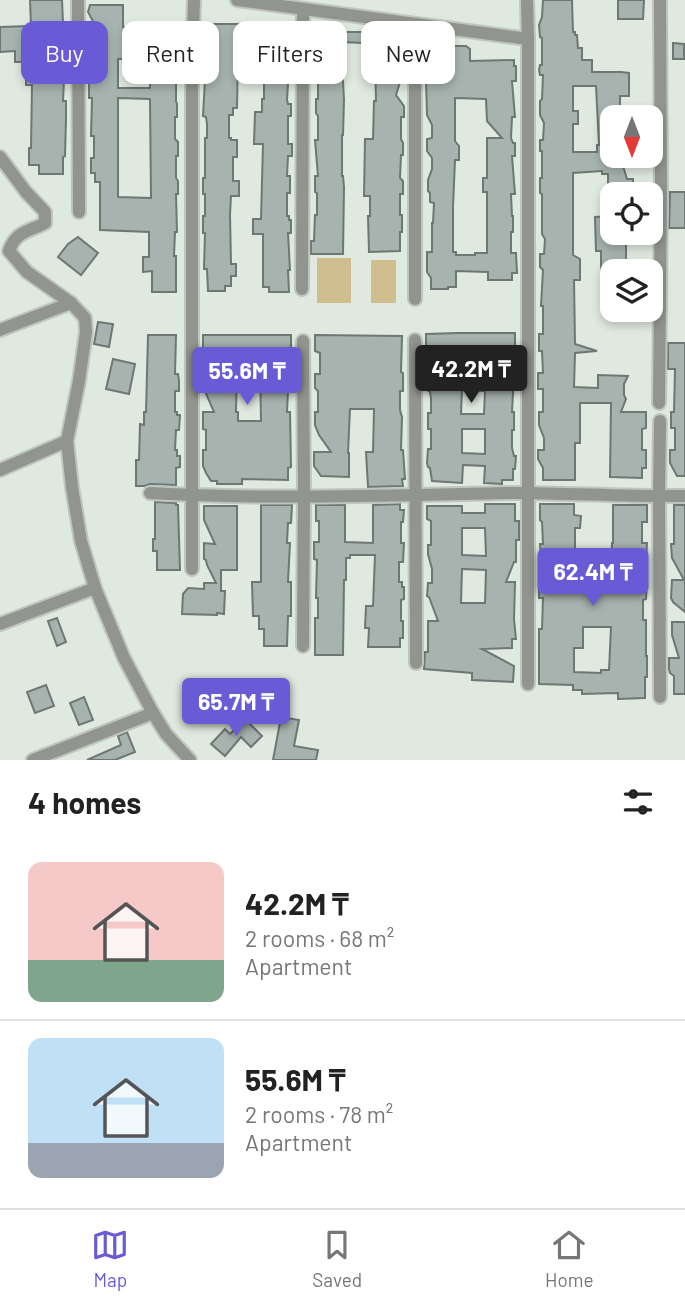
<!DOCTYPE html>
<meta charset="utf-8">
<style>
body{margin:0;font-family:Barlow,sans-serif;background:#f2f2f2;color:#222;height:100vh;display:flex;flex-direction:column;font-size:26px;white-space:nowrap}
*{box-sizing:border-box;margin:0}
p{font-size:23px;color:#767676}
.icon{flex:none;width:38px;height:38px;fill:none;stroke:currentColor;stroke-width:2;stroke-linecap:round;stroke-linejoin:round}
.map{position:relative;height:760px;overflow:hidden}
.side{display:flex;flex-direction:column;background:#fff;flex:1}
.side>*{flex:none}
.hud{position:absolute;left:21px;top:21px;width:644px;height:63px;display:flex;gap:14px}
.needle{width:46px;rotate:180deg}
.tools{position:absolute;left:600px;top:105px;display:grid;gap:14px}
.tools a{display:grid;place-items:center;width:63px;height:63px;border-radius:14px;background:#fff;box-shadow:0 4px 10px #0003;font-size:35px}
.price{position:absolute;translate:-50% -60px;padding:0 16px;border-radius:7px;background:#695bd5;color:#fff;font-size:23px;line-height:46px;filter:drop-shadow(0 2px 4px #0008)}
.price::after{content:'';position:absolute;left:50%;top:42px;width:21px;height:16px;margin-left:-10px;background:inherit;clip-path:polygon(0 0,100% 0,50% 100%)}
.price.active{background:#222;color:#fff}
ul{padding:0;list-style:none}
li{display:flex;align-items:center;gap:21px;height:175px;padding:0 28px}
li+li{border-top:2px solid #e0e0e0}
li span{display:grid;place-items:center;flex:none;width:196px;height:140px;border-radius:14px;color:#555}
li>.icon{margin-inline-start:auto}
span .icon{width:84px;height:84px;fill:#fffc;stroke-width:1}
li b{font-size:30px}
h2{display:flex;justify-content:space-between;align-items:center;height:84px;padding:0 28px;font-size:30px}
.chip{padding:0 24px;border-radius:14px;background:#fff;box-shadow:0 4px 10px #0003;font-size:24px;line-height:63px}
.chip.active{background:#695bd5;color:#fff}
.tab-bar{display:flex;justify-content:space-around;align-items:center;height:98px;border-top:2px solid #e0e0e0;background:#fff;font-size:19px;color:#767676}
.tab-bar a{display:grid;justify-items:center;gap:4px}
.tab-bar .active{color:#695bd5}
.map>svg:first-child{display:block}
.green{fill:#d0be8e}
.building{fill:#a7b3af;stroke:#6d7774;stroke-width:2;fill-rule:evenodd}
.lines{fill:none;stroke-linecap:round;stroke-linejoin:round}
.minor-casing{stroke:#bec6be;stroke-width:16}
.minor{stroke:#92948f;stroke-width:12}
</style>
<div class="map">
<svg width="685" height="760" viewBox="0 0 685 760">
<rect width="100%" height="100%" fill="#e0e9e0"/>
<g class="green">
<rect x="317" y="258" width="34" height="45"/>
<rect x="371" y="260" width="25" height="43"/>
</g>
<g class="building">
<polygon points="30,0 62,0 63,23 65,23 64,65 67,67 66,80 64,80 63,101 66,101 66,118 65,156 63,157 63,174 39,174 39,165 29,165 29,148 31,148 32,85 26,85 26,62 15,62 15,51 0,52 0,27 31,26"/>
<path d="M543,0H572L573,32H575V35H577L578,48H582V60H592V72H621L629,73V96H620V117H612V156H620L627,179H633V194H608V174H602V171L573,173V255L580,259V280H574L575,344L597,351L575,353L574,387L598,388V375L628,376L624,384V395L626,399L621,412H646V428L642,429V450H646V468H642V478L610,477L611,403H580V443H575V480H543V468L538,459V450H544V438L539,425V412H543V389H538V373H543L542,351H539V334H543V306H541L543,270L540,267V254H544L545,239L542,234V194L540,193V178H542V151H540V140H543L544,123L540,115V101L542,99L543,75H540L539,70L540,65H542V38L540,37L539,25L542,17ZM573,86H596L599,145H597V152H573V124H578V111H573Z"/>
<polygon points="618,0 644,0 643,19 618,19"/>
<path d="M90,5H123V27H143L145,24L178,25V40H174V61L175,64L178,65V79H176V101L177,104V117H175V139L178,142V156H176V178L178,181V194H176L177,232H175L174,256H176V292H152V271L143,272V257H149V232L100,230V182H95V173H91V158H94V136H91L92,98H89V80H93V58H90V42H104L88,12ZM118,59H150V88H118ZM118,98L150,99L151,198L118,197Z"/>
<polygon points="203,24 287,24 287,27 291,27 291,41 287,41 287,63 289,67 287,100 288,104 291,104 291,116 288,116 288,144 292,144 292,156 288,156 287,176 290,176 290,193 287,193 287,216 289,216 289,220 291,220 291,233 288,233 290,270 288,270 289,292 269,292 269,287 263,287 263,234 253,234 253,219 261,219 263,144 254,144 255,112 262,112 262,99 264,99 264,59 238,59 237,108 233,108 233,115 229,115 229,138 231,138 231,140 237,140 237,157 233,157 233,181 239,181 239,196 231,196 230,214 231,264 236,264 236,276 231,276 231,286 225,286 225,291 208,291 207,269 204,269 205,233 203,233 203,216 205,216 205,194 203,194 203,178 205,178 205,138 207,138 207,124 206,117 203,116 205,79 203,79 203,61 216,61 203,38"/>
<polygon points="318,25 342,26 342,32 365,32 365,30 395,30 395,62 401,62 403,65 403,79 401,79 396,95 404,106 404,117 401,117 401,139 403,143 403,155 401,155 400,178 403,181 403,194 400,194 400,215 402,215 402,232 400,232 400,251 369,252 368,216 370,216 370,196 364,196 365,139 373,139 374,101 376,101 375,56 364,55 364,43 341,42 344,100 343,135 342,135 342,176 343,176 344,187 343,254 311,254 311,241 314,241 315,215 317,215 317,193 315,192 315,176 318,176 315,140 318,140 318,116 316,113 316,99 318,99 318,62 319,62 320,41 317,41"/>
<polygon points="673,43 684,44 684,59 673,59"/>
<path d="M453,46H466L470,49V61L514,60V66H516V81H512L515,117H512L511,138L513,143H515V156H512L515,194H511L512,216H513V232H511V253H516L517,273H512V280H488V272L456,271V287H448V289H431V278L427,272V252H432V223H433L434,203L430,202V193L428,191V180L432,169V158L427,151V139L432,138V125L427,115L426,81H435V50L450,49ZM455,98L486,99L487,121L502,138H487V178H483V192H487V253H475V255H456V252H453V207L455,160H459V146L455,141Z"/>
<polygon points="670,192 685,192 685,228 669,228"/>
<polygon points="612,216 612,233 626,233 626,260 631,260 634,271 612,271 612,288 601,288 601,251 596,251 595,217"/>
<polygon points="78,237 98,253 81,275 58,257 68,244"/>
<polygon points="98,322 113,324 109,347 94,344"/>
<path d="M458,333H515V352H511V374H514L512,412H514V430H512V448L514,456H516L515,469H513V480H502V484L484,483L485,466L463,465L462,483L432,481L430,468L428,467L427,463L428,449H431V429H428V413H431V398L430,392L427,390V373H430V351H426V334ZM462,390L485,391L484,414H461ZM462,429H485V454L462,453Z"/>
<polygon points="148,335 176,335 175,374 178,374 179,380 179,391 175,391 175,412 177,412 177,415 180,415 179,430 176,430 175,450 177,450 177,456 180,456 180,467 176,468 176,485 150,484 144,486 136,486 136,460 139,460 140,424 144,425 144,412 146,412"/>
<path d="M203,335H291V391H288L287,412H290L291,467L288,468V480L242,479V484H217V481H211L206,473L203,466V450H206V430L203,429V412H214L205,391L203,390ZM237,369H260L261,421H238V412H236Z"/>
<polygon points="315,335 402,336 401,372 403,373 403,391 400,391 400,410 402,417 401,450 403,450 405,479 402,479 403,486 368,487 366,452 373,452 374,409 350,409 348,453 349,453 349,477 321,476 314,466 314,452 331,452 319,435 315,425 315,412 318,412 318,391 315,388 315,374 320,374 320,353 315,351"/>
<polygon points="668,343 685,343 685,476 677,476 670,463 670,450 675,450 675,428 671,428 671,412 674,412 675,369 668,369"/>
<polygon points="113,359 135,364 129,394 106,389"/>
<polygon points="155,502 176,503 176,505 178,505 180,570 157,570 157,551 153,551 153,539 155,539"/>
<polygon points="400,504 400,510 404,510 403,522 401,522 401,543 404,543 403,562 399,562 399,582 402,582 402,587 404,587 404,599 401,600 401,621 403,621 403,638 400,638 400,647 368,647 369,628 365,628 366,606 373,606 375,555 350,555 350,558 346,558 346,580 344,580 343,655 315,655 315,618 318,618 318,598 316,598 317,560 314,559 314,542 319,542 319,521 316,521 316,505 345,505 345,542 373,543 373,505"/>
<path d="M485,504H515V521H519V540H516V562H514L506,582H515L514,619L516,639H512V648L482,649L514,666L513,682L472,680V673L424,669L425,652H428V621H438L429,597L427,596L428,583H432V569L428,554V545H431V521L427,519V506H462V513H485ZM462,528H485L486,556L462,555ZM462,569L486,570L485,603H461Z"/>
<path d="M540,504H574V515L581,516L580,528H575V557L579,558L578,582L584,583V592L610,593L612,543H613V505H647V522H642V543H647L646,561H643V581H647L646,599L643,600V620H646V656H647V677H645V698L618,699V693L582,694V690H573V685L539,684V629H542L543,598H539V582H542V561L541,558L540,544H543L542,522L540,520ZM583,627H611L609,670H601V673L574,672V648H583Z"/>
<polygon points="261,505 292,505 291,523 288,523 287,543 290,543 288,582 291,582 291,616 288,616 287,646 264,646 264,629 259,629 259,616 253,616 252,582 261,582"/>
<polygon points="674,505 685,505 685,612 673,602 671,598 672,580 684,580 672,558 671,544 674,544"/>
<polygon points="204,506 237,506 237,570 221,570 221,591 225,591 224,614 217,613 217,615 182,614 183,594 188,588 204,589 204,583 216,583 207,565 206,560 204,559 204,543 215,544 204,520"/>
<polygon points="57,618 66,642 57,646 48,621"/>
<polygon points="672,622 685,622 685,694 674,694 674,676 670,673 669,669 669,658 679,658 672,635"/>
<polygon points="46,685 54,706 35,713 27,692"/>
<polygon points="84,697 93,720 79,725 70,703"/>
<polygon points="281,717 299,720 294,746 318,750 316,760 273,760"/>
<polygon points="245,719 262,736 251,747 241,737 225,756 211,744 225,729 230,734"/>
<polygon points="127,732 135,752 115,760 87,760 121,745 118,736"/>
</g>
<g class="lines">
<defs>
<g id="minor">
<polyline points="78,0 79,212"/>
<polyline points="237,0 528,39 527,0"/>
<polyline points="528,39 528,684"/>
<path d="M0,157L26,192L45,212V223C28,232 16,231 9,251L27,272L71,303L85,318L86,332L79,381L67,441L72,487L81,541L95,588L124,658L153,713L166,734L190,760"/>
<polyline points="302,289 303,9"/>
<polyline points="415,299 415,25"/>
<polyline points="0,330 71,303"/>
<polyline points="415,340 416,663"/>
<polyline points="303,341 304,495 303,646"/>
<polyline points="659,403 661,188 660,0"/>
<polyline points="0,470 67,441"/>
<path d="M150,493C271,500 393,495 514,493C571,493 628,497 685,496"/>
<polyline points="192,569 192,64 194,0"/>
<polyline points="0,624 95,588"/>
<polyline points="660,697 659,496 660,421"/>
<polyline points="33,760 153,713"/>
</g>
</defs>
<use href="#minor" class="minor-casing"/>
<use href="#minor" class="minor"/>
</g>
</svg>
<div class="tools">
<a><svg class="needle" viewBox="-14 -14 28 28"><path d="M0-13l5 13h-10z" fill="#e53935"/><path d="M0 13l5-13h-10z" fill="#767676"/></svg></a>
<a><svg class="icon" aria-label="locate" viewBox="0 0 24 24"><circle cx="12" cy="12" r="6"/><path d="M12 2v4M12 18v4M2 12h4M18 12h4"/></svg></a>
<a><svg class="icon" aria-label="layers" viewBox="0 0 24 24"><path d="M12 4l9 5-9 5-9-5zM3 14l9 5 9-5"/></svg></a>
</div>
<b class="price active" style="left:471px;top:405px">42.2M ₸</b>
<b class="price" style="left:247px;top:407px">55.6M ₸</b>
<b class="price" style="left:593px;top:608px">62.4M ₸</b>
<b class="price" style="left:236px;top:738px">65.7M ₸</b>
<div class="hud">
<a class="chip active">Buy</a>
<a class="chip">Rent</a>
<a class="chip">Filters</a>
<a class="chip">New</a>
</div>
</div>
<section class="side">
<h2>4 homes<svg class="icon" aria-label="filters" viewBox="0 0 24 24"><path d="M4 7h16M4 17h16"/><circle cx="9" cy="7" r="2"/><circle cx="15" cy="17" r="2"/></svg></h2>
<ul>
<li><span style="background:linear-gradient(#f6c9c9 70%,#7fa58c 0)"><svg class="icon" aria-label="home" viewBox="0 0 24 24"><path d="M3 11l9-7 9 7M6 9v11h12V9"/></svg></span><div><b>42.2M ₸</b><p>2 rooms · 68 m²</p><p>Apartment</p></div></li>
<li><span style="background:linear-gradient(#bfe0f5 75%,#9aa5b1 0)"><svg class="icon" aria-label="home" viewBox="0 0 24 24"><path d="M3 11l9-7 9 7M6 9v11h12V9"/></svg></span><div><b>55.6M ₸</b><p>2 rooms · 78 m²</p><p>Apartment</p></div></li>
</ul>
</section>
<nav class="tab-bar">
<a class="active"><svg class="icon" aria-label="map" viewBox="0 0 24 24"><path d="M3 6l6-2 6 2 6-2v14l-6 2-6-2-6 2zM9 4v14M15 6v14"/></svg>Map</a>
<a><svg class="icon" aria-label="saved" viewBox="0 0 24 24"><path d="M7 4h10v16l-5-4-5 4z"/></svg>Saved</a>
<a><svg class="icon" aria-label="home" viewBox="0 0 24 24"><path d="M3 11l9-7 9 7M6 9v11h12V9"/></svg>Home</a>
</nav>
